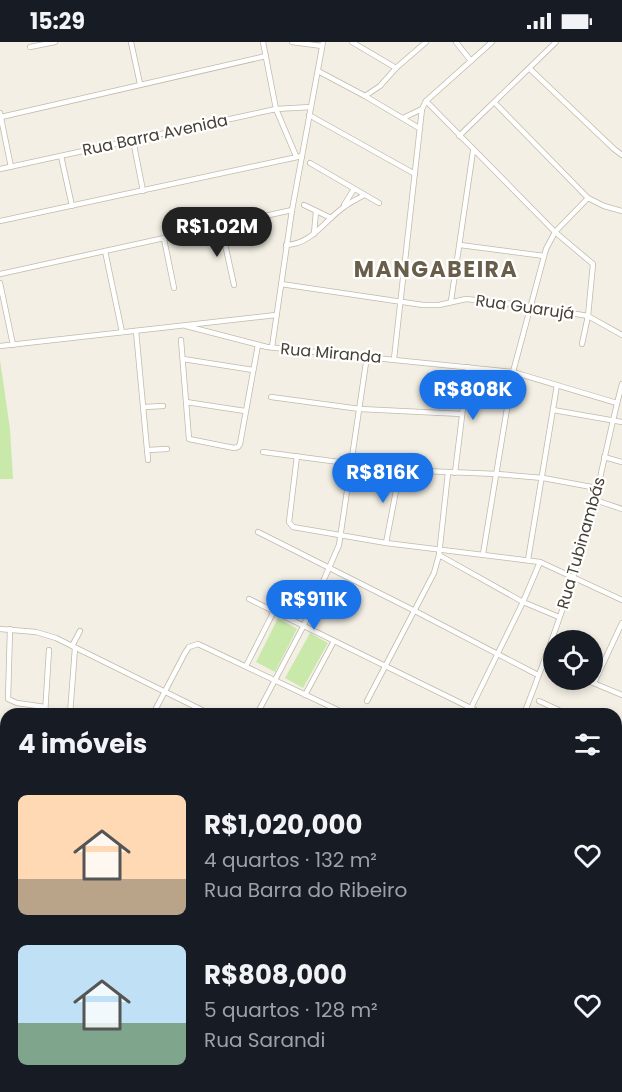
<!DOCTYPE html>
<html lang="pt">
<meta charset="utf-8">
<style>
body{margin:0;font-family:Poppins,sans-serif;background:#242831;color:#f1f3f6;height:100vh;display:flex;flex-direction:column;font-size:22px;white-space:nowrap}
*{box-sizing:border-box;margin:0}
p{font-size:20px;color:#9ea1a6}
.icon{flex:none;width:33px;height:33px;fill:none;stroke:currentColor;stroke-width:2;stroke-linecap:round;stroke-linejoin:round}
.map{position:relative;flex:1;overflow:hidden}
.drawer{position:absolute;left:0px;top:666px;width:622px;height:384px;display:flex;flex-direction:column;background:#171b24;border-radius:18px 18px 0 0;box-shadow:0 3px 9px #0003}
.drawer>*{flex:none}
.tools{position:absolute;left:543px;top:588px;display:grid;gap:12px}
.tools a{display:grid;place-items:center;width:60px;height:60px;border-radius:50%;background:#171b24;box-shadow:0 3px 9px #0003;font-size:30px}
.price{position:absolute;translate:-50% -51px;padding:0 14px;border-radius:21px;background:#1a73e8;color:#fff;font-size:20px;line-height:39px;filter:drop-shadow(0 2px 3px #0008)}
.price::after{content:'';position:absolute;left:50%;top:36px;width:18px;height:14px;margin-left:-9px;background:inherit;clip-path:polygon(0 0,100% 0,50% 100%)}
.price.on{background:#222;color:#fff}
ul{padding:0;list-style:none}
li{display:flex;align-items:center;gap:18px;height:150px;padding:0 18px}
li span{display:grid;place-items:center;flex:none;width:168px;height:120px;border-radius:9px;color:#555}
li>.icon{margin-inline-start:auto}
span .icon{width:72px;height:72px;fill:#fffc;stroke-width:1}
li b{font-size:26px}
h2{display:flex;justify-content:space-between;align-items:center;height:72px;padding:0 18px;font-size:26px}
.status{display:flex;justify-content:space-between;align-items:center;height:42px;padding:0 30px;background:#171b24;direction:ltr}
.status svg{height:16px;fill:currentColor}
.map>svg:first-child{display:block}
.residential{fill:#e7e1d2}
.green{fill:#c9e9ab}
.lines{fill:none;stroke-linecap:round;stroke-linejoin:round}
.stream{stroke:#9dcbf2;stroke-width:1.5}
.street-casing{stroke:#c1baa9;stroke-width:6}
.street{stroke:#fff;stroke-width:4.5}
.labels{text-anchor:middle;dominant-baseline:central;stroke-width:4.5;stroke-linejoin:round;paint-order:stroke}
.street-label{font-size:16px;fill:#453f34;stroke:#fff}
.district-label{font-size:22px;font-weight:bold;letter-spacing:1.5px;fill:#685e4a;stroke:#fff}
</style>
<div class="status"><b>15:29</b><svg viewBox="0 0 49 12"><path d="M0 12V9h3v3zM5 12V6h3v6zM10 12V3h3v9zM15 12V0h3v12zM26 1h20v11H26zM47 4h2v5h-2z"/></svg></div>
<div class="map">
<svg width="622" height="1050" viewBox="0 0 622 1050">
<rect width="100%" height="100%" fill="#f3efe4"/>
<g class="residential">
<polygon points="0,947 6,948 5,1016 0,1016"/>
<polygon points="49,1044 135,1044 134,1050 48,1050"/>
</g>
<g class="green">
<polygon points="0,318 10,387 13,437 0,437"/>
<polygon points="278,576 297,587 275,630 256,620"/>
<polygon points="310,591 328,601 303,646 285,636"/>
<polygon points="616,764 622,766 622,860 617,857"/>
<polygon points="304,1044 315,1048 317,1044 380,1044 379,1050 302,1050"/>
</g>
<g class="lines">
<g class="stream">
<polyline points="616,805 622,807"/>
<polyline points="0,807 6,810"/>
</g>
<defs>
<g id="street">
<polyline points="131,0 140,42"/>
<polyline points="263,0 276,67 296,114"/>
<polyline points="292,0 322,4"/>
<polyline points="352,0 396,26"/>
<polyline points="456,0 471,19"/>
<polyline points="30,5 55,0"/>
<polyline points="530,27 614,107 622,113"/>
<polyline points="318,29 365,54 419,86"/>
<polyline points="365,54 380,44 396,26 426,0"/>
<polyline points="426,59 555,190 593,222 588,274 582,302"/>
<polyline points="495,61 588,156"/>
<polyline points="0,71 11,125"/>
<polyline points="309,73 415,132"/>
<polyline points="1,75 266,14"/>
<polyline points="403,76 422,67"/>
<polyline points="459,94 556,0"/>
<polyline points="133,98 143,149"/>
<polyline points="61,114 72,164"/>
<polyline points="310,121 379,161"/>
<polyline points="0,127 276,67 311,65"/>
<polyline points="304,163 331,176"/>
<polyline points="344,163 354,147"/>
<polyline points="0,179 302,114"/>
<polyline points="221,184 234,243"/>
<polyline points="314,192 316,169"/>
<polyline points="164,197 174,246"/>
<path d="M286,203C312,202 324,179 344,165C350,160 358,157 364,153"/>
<polyline points="460,203 544,214"/>
<polyline points="105,209 122,290"/>
<polyline points="0,232 292,168"/>
<polyline points="0,241 13,303"/>
<polyline points="281,242 423,263 439,263 466,257 530,264 588,274 622,293"/>
<polyline points="451,259 473,109"/>
<polyline points="186,284 267,305 513,330 617,361"/>
<polyline points="136,289 148,418"/>
<polyline points="181,298 189,397 234,406 238,405 240,402 258,303"/>
<polyline points="0,304 276,273"/>
<polyline points="272,305 292,168 323,0"/>
<polyline points="183,317 253,328"/>
<polyline points="394,317 422,67 426,59 492,0"/>
<polyline points="271,355 360,367 462,372"/>
<polyline points="186,360 245,369"/>
<polyline points="144,365 163,364"/>
<polyline points="553,368 622,380"/>
<polyline points="147,408 167,407"/>
<polyline points="263,410 400,428 497,432 543,436 597,446"/>
<polyline points="297,414 289,480 293,485 386,501 540,520 622,558"/>
<polyline points="604,415 622,420"/>
<polyline points="455,431 468,325"/>
<polyline points="595,458 622,467"/>
<polyline points="258,490 415,569 538,633"/>
<polyline points="386,501 400,428"/>
<polyline points="483,512 513,330 546,207 555,190 588,156 604,164 622,169"/>
<polyline points="439,513 523,560 559,575"/>
<polyline points="528,518 557,343"/>
<polyline points="249,557 483,672"/>
<polyline points="0,587 36,590 56,596 210,672"/>
<polyline points="10,587 8,657 17,661 45,665"/>
<polyline points="72,604 80,589"/>
<polyline points="544,619 554,623"/>
<polyline points="246,624 274,569"/>
<polyline points="586,638 622,653"/>
<polyline points="594,641 622,581"/>
<polyline points="305,653 334,599"/>
<polyline points="367,659 434,531 439,513 448,431"/>
<polyline points="539,659 567,672"/>
<polyline points="471,666 523,560 540,520"/>
<polyline points="45,672 49,608"/>
<polyline points="70,672 75,606"/>
<polyline points="153,672 185,611 189,605 198,602 342,670"/>
<polyline points="257,672 304,583 339,503 367,314"/>
<path d="M524,672C551,602 577,531 595,458C604,419 612,380 622,342"/>
<polyline points="616,695 622,697"/>
<polyline points="616,742 622,745"/>
<polyline points="0,818 1,814"/>
<polyline points="616,883 622,885"/>
<polyline points="0,943 6,944"/>
<polyline points="616,1008 622,1011"/>
<polyline points="0,1018 6,1019"/>
<polyline points="159,1044 201,1050"/>
<polyline points="499,1044 519,1050"/>
<polyline points="45,1050 46,1044"/>
<polyline points="138,1050 139,1044"/>
<polyline points="257,1050 260,1044"/>
<polyline points="428,1050 430,1044"/>
<polyline points="486,1050 487,1044"/>
<polyline points="553,1050 554,1044"/>
</g>
</defs>
<use href="#street" class="street-casing"/>
<use href="#street" class="street"/>
</g>
<g class="labels">
<g class="street-label">
<text transform="translate(155 93) rotate(-12)">Rua Barra Avenida</text>
<text transform="translate(525 265) rotate(8)">Rua Guarujá</text>
<text transform="translate(331 311) rotate(5)">Rua Miranda</text>
<text transform="translate(581 501) rotate(-74)">Rua Tubinambás</text>
</g>
<g class="district-label">
<text x="436" y="227">MANGABEIRA</text>
</g>
</g>
</svg>
<div class="tools">
<a><svg class="icon" aria-label="locate" viewBox="0 0 24 24"><circle cx="12" cy="12" r="6"/><path d="M12 2v4M12 18v4M2 12h4M18 12h4"/></svg></a>
</div>
<b class="price on" style="left:217px;top:216px">R$1.02M</b>
<b class="price" style="left:473px;top:379px">R$808K</b>
<b class="price" style="left:383px;top:462px">R$816K</b>
<b class="price" style="left:314px;top:589px">R$911K</b>
<section class="drawer">
<h2>4 imóveis<svg class="icon" aria-label="filters" viewBox="0 0 24 24"><path d="M4 7h16M4 17h16"/><circle cx="9" cy="7" r="2"/><circle cx="15" cy="17" r="2"/></svg></h2>
<ul>
<li><span style="background:linear-gradient(#ffd9b3 70%,#b9a48a 0)"><svg class="icon" aria-label="home" viewBox="0 0 24 24"><path d="M3 11l9-7 9 7M6 9v11h12V9"/></svg></span><div><b>R$1,020,000</b><p>4 quartos · 132 m²</p><p>Rua Barra do Ribeiro</p></div><svg class="icon" aria-label="heart" viewBox="0 0 24 24"><path d="M12 20l-8-8c-3-5 5-10 8-4 3-6 11-1 8 4z"/></svg></li>
<li><span style="background:linear-gradient(#bfe0f5 65%,#7fa58c 0)"><svg class="icon" aria-label="home" viewBox="0 0 24 24"><path d="M3 11l9-7 9 7M6 9v11h12V9"/></svg></span><div><b>R$808,000</b><p>5 quartos · 128 m²</p><p>Rua Sarandi</p></div><svg class="icon" aria-label="heart" viewBox="0 0 24 24"><path d="M12 20l-8-8c-3-5 5-10 8-4 3-6 11-1 8 4z"/></svg></li>
</ul>
</section>
</div>
